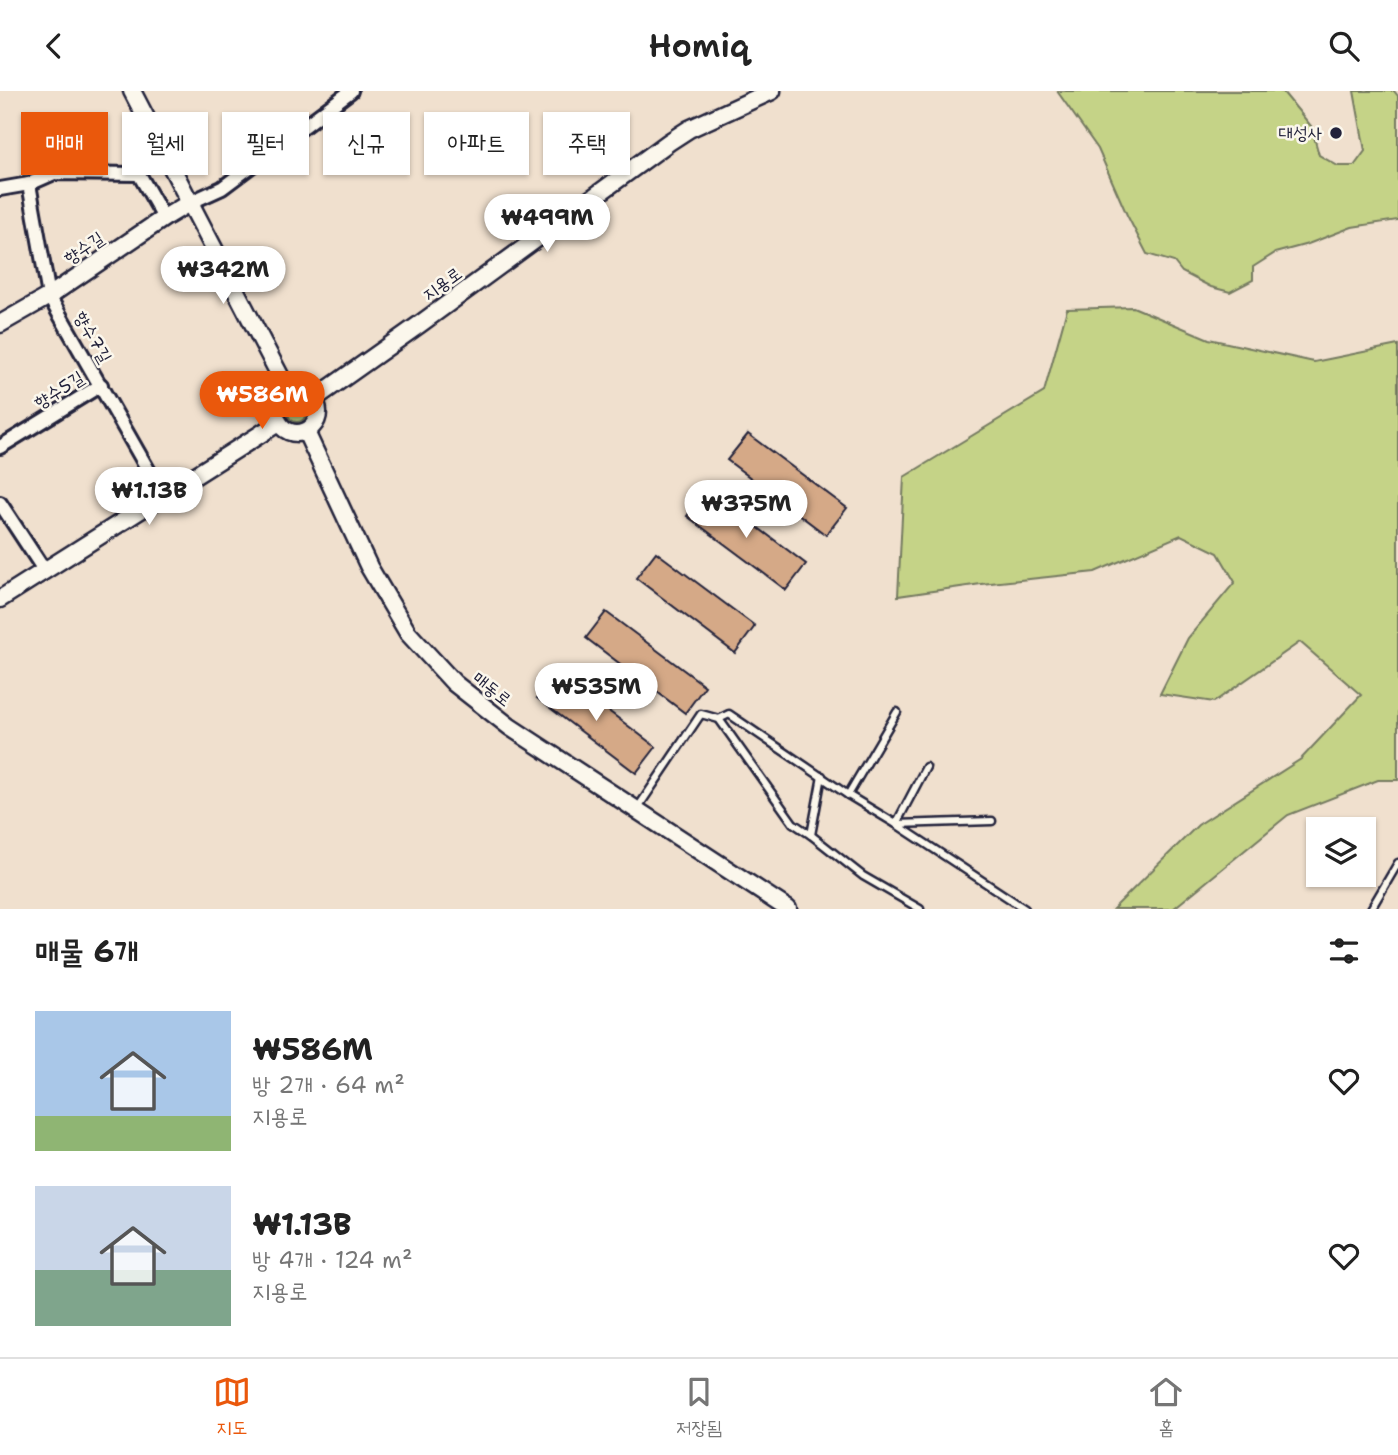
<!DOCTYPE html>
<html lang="ko">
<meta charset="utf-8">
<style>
body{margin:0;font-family:"Shantell Sans","Poor Story",sans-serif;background:#f2f2f2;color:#222;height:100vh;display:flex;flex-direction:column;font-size:26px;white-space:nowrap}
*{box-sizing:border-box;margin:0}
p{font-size:23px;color:#767676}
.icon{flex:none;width:38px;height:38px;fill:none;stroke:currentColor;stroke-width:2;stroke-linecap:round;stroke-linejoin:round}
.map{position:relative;height:818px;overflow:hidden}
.sheet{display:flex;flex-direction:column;background:#fff;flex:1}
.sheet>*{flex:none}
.top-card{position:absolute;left:21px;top:21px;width:700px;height:63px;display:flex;gap:14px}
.fabs{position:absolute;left:1306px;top:726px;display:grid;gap:14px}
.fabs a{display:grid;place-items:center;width:70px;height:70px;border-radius:0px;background:#fff;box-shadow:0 2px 5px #0004;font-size:35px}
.price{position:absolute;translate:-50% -60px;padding:0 16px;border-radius:24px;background:#fff;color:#222;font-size:23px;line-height:46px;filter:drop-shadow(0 2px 4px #0008)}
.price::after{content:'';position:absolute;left:50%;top:42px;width:21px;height:16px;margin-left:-10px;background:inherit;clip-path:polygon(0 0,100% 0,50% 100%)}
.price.active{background:#ea580c;color:#fff}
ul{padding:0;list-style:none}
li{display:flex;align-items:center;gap:21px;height:175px;padding:0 35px}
li span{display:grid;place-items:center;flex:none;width:196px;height:140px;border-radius:0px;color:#555}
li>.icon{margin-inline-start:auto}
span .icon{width:84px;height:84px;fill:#fffc;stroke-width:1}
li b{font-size:30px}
h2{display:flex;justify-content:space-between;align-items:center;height:84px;padding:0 35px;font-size:30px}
.pill{padding:0 24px;border-radius:0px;background:#fff;box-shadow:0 2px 5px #0004;font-size:24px;line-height:63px}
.pill.active{background:#ea580c;color:#fff}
header{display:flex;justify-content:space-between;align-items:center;height:91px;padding:0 35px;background:#fff;font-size:32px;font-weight:600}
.tabs{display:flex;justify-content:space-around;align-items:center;height:98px;border-top:2px solid #e0e0e0;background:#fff;font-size:19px;color:#767676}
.tabs a{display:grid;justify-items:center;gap:4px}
.tabs .active{color:#ea580c}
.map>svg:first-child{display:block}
.green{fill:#c5d387;stroke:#747a61;stroke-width:2}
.building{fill:#d5a987;stroke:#22223b;stroke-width:2}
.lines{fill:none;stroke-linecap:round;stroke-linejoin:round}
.service-casing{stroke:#22223b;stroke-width:11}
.minor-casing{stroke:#22223b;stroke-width:18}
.tertiary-casing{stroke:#22223b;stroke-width:21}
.service{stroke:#fbf7ec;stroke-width:6}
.minor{stroke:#fbf7ec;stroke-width:12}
.tertiary{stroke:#fbf7ec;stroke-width:16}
.poi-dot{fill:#22223b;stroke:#fbf7ec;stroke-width:2.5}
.labels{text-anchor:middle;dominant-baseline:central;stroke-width:5;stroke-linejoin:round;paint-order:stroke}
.poi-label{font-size:18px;fill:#22223b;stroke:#fbf7ec;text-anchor:end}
.street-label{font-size:18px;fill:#22223b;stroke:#fbf7ec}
</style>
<header><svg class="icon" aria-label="back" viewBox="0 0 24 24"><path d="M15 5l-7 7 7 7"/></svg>Homiq<svg class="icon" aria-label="search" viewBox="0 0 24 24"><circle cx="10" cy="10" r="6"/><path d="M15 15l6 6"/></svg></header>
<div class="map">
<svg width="1398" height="818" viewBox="0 0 1398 818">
<rect width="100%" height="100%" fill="#f0e0ce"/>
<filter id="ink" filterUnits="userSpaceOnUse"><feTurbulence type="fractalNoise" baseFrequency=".0143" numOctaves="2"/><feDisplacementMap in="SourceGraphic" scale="14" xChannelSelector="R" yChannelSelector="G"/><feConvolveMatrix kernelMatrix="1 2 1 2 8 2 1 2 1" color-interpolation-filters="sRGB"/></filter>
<g filter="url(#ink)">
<g class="green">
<polygon points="1057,0 1279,0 1283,1 1311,35 1319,64 1338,75 1354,75 1365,60 1354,0 1394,0 1398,5 1398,129 1352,136 1308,153 1275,162 1253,176 1253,189 1230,201 1211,196 1182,181 1174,171 1147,163 1127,124 1098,58"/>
<polygon points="1133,216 1209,248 1314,271 1398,254 1398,689 1378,689 1288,724 1173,818 1113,818 1198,734 1301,668 1361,604 1300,551 1214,611 1160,603 1188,547 1235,491 1218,462 1181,444 1095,481 981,493 898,505 904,386 1044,301 1067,218"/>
<circle cx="297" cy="322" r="9"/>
</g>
<g class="building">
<polygon points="748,343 847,417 826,444 727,369"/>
<polygon points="707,398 806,473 786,499 687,425"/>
<polygon points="656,461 755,535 735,562 636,487"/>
<polygon points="606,521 705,595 685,622 586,547"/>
<polygon points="557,581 656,656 636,682 537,607"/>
</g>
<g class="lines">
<defs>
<g id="service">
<polyline points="719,628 729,623 848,704 896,733 992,730"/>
<polyline points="926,676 896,733 1025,818"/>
<polyline points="848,704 897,621"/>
<polyline points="637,718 701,623 719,628 793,732 811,744 863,785 920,818"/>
<polyline points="811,744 822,685"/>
<polyline points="1371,818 1398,772"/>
</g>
<g id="minor">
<polyline points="29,93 49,205 163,405"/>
<polyline points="0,98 29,93 54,82 139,83 164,127"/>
<polyline points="189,112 222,97 351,0"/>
<polyline points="0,356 101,294"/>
<polyline points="0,412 44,479"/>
</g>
<g id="tertiary">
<polyline points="132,0 289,302"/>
<polyline points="0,233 49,205 164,127 189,112"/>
<circle cx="297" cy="321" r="21"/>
<polyline points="314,308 420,233 669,51 689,38 772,0"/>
<polyline points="306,341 369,476 408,542 454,592 510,636 788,818"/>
<polyline points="0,508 278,332"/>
</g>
</defs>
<use href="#service" class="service-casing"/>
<use href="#minor" class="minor-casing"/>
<use href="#tertiary" class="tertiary-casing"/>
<use href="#service" class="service"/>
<use href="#minor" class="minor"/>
<use href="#tertiary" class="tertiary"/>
</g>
</g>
<circle class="poi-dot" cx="1336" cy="42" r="7"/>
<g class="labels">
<g class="poi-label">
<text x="1322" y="42">대성사</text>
</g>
<g class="street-label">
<text transform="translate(84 157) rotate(-34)">향수길</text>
<text transform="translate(442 193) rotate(-36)">지용로</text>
<text transform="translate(93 246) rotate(60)">향수7길</text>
<text transform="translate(59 299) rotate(-32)">향수5길</text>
<text transform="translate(492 598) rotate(38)">매동로</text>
</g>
</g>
</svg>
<div class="fabs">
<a><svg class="icon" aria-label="layers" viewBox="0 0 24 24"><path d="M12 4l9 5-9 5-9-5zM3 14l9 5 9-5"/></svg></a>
</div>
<b class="price" style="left:547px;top:163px">₩499M</b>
<b class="price" style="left:223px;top:215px">₩342M</b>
<b class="price active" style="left:262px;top:340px">₩586M</b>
<b class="price" style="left:149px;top:436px">₩1.13B</b>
<b class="price" style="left:746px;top:449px">₩375M</b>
<b class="price" style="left:596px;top:632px">₩535M</b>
<div class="top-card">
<a class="pill active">매매</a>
<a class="pill">월세</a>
<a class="pill">필터</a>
<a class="pill">신규</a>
<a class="pill">아파트</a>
<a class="pill">주택</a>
</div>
</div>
<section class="sheet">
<h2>매물 6개<svg class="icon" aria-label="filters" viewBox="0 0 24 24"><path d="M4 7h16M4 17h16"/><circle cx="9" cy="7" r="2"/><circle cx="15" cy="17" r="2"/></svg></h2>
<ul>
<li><span style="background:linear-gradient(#a9c7e8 75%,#8fb573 0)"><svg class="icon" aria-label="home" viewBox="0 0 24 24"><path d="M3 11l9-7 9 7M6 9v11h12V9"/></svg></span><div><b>₩586M</b><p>방 2개 · 64 m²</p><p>지용로</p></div><svg class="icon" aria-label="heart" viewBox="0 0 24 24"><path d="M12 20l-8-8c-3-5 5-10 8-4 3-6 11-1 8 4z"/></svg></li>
<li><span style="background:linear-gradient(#c9d6e8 60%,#7fa58c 0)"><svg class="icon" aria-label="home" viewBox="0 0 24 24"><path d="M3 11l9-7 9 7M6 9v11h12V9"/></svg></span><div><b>₩1.13B</b><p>방 4개 · 124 m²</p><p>지용로</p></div><svg class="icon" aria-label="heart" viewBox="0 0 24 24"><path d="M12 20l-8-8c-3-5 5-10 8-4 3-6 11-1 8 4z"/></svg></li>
</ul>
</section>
<nav class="tabs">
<a class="active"><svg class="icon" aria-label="map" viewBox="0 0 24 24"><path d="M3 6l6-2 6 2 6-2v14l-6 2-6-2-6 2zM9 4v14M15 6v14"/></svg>지도</a>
<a><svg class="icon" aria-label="saved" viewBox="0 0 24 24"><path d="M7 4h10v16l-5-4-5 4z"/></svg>저장됨</a>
<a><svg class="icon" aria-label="home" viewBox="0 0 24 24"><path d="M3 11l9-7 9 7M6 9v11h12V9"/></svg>홈</a>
</nav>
